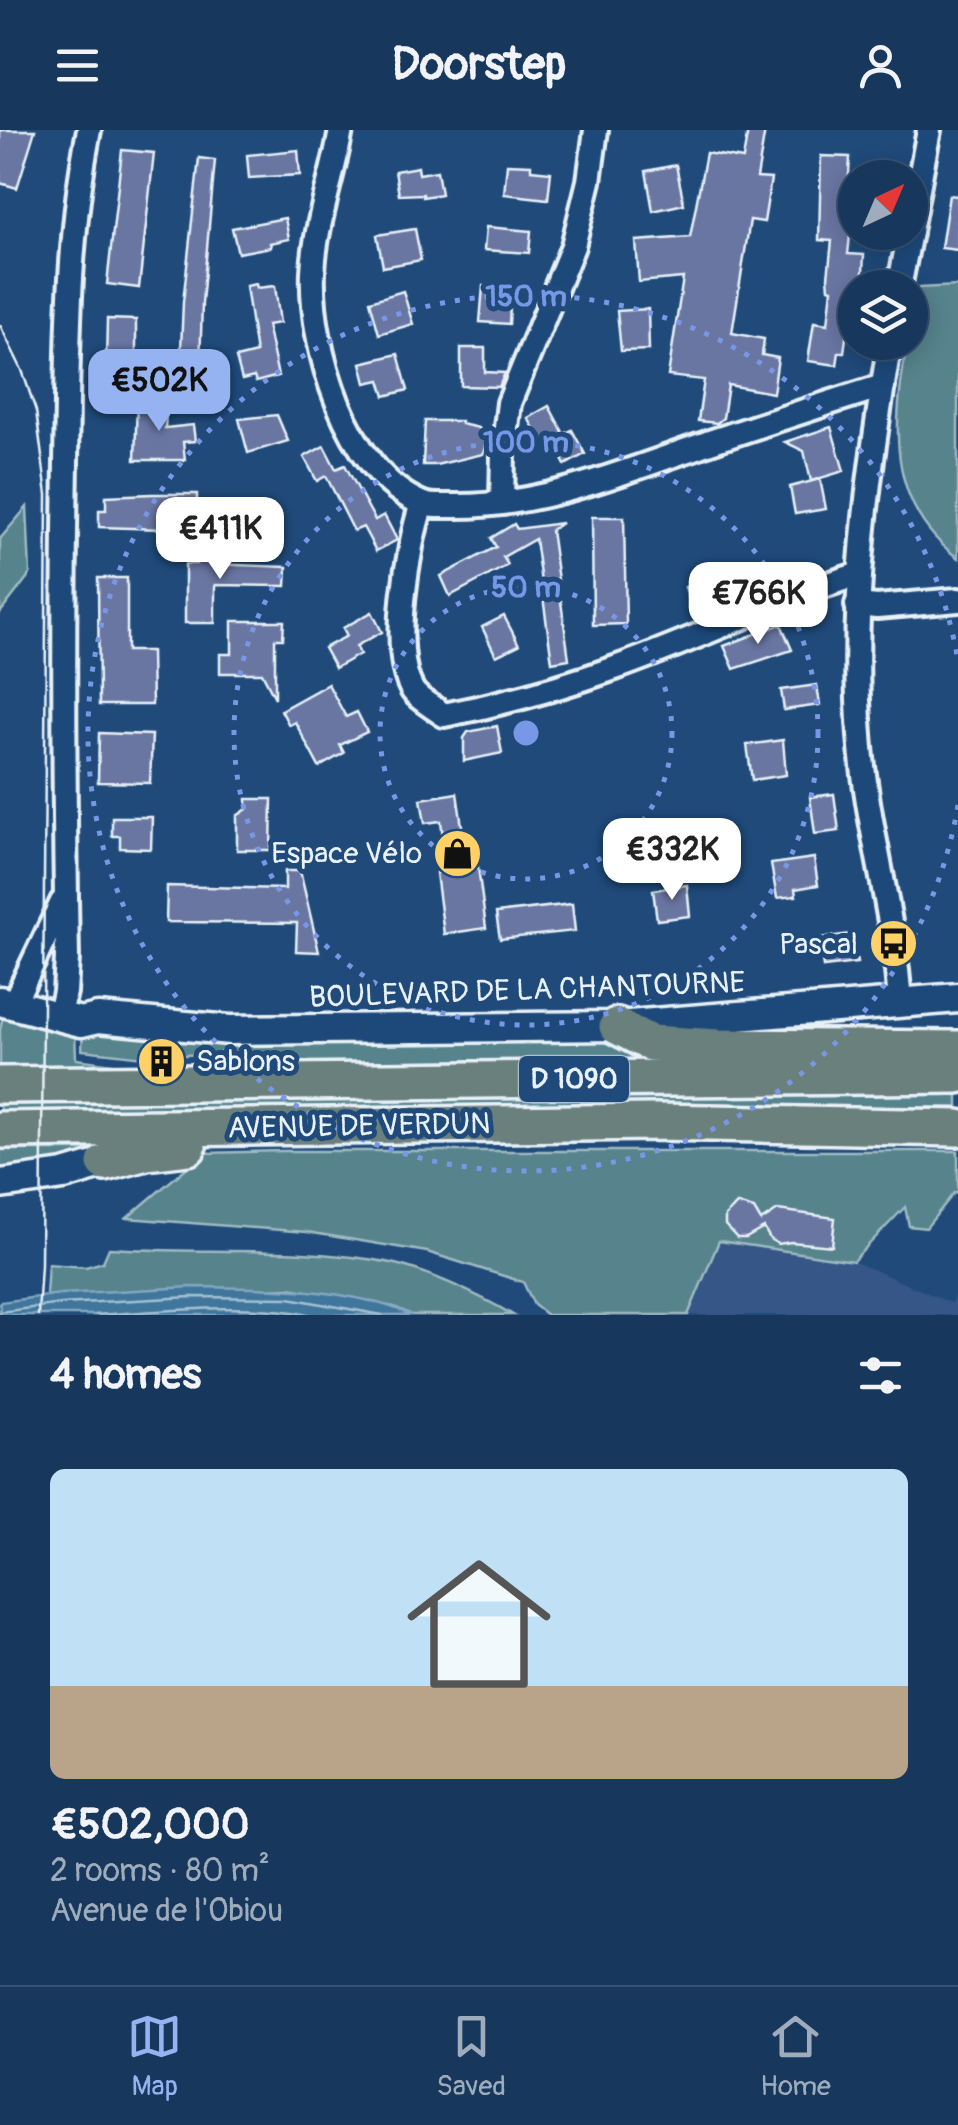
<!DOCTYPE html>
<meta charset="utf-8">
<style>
body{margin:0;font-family:Pangolin,sans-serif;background:#244365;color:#f1f3f6;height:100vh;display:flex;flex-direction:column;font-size:38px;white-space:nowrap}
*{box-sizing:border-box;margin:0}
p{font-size:32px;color:#9eacbb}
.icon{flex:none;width:55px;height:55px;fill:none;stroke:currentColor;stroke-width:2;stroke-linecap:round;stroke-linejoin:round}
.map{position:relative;height:1185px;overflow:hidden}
.panel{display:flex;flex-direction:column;background:#17385c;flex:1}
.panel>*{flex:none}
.needle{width:65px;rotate:44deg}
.controls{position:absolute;left:838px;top:30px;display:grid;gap:20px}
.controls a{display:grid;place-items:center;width:90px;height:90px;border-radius:50%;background:#17385c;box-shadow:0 5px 25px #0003,0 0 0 2px #365272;font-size:50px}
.price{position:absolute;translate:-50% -85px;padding:0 22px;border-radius:20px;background:#fff;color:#222;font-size:32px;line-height:65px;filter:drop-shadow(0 2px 5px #0008)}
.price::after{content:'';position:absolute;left:50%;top:60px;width:30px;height:22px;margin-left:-15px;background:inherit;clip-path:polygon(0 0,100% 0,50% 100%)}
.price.selected{background:#95b2f1;color:#111}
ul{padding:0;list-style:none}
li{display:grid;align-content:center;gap:20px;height:530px;padding:0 50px}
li+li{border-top:2px solid #365272}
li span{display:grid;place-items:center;height:310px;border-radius:15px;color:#555}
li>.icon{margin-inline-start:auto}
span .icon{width:180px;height:180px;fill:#fffc;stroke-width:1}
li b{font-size:42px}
h2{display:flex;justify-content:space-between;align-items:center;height:120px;padding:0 50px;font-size:42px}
header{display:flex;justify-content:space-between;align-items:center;height:130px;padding:0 50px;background:#17385c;font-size:45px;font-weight:700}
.menu{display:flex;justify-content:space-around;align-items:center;height:140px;border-top:2px solid #365272;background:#17385c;font-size:28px;color:#9eacbb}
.menu a{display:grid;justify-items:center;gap:5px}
.menu .selected{color:#95b2f1}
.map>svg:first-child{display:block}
.built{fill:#355786}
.green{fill:#56838c;stroke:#9fbac2;stroke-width:2.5}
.water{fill:#40769c;stroke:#83a7c1;stroke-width:2.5}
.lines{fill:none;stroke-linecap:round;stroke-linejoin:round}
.shore{stroke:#a5c0d3;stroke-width:2.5}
.building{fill:#6976a2;stroke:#e8f1f8;stroke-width:2.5}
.minor-casing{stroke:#e8f1f8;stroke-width:30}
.tertiary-casing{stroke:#e8f1f8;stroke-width:35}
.primary-casing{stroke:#e8f1f8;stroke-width:42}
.minor{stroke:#1f4a7a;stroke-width:22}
.tertiary{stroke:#1f4a7a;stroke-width:28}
.primary{stroke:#6a807d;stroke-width:35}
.tram{stroke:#e8f1f8;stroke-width:2.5}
.ring{fill:none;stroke:#7897e6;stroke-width:5;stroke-dasharray:5 10}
.labels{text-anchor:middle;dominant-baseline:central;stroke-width:10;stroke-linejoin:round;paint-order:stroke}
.shield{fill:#1f4a7a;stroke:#acbfd2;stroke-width:2.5}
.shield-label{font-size:28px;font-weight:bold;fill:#e8f1f8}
.poi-label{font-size:30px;fill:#e8f1f8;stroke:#1f4a7a;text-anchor:end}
.street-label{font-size:30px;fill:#e8f1f8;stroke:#1f4a7a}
.centre{fill:#7897e6;stroke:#1f4a7a;stroke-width:5}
.ring-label{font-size:30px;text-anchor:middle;font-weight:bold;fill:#7897e6;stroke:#1f4a7a;stroke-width:10;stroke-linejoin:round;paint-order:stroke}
</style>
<header><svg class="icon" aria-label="menu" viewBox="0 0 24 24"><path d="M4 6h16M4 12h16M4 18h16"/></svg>Doorstep<svg class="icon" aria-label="person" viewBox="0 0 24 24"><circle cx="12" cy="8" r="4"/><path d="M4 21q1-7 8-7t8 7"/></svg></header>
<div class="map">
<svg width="958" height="1185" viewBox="0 0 958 1185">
<rect width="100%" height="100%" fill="#1f4a7a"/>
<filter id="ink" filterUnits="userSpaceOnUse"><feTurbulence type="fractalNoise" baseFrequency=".01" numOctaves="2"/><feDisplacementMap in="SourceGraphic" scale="20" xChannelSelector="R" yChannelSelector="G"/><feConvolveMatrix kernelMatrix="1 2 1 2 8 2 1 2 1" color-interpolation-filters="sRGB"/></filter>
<g filter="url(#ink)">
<polygon class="built" points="719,1111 853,1131 951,1173 958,1158 958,1185 688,1185"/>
<g class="green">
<path d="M958,156V428C867,361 902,250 918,158Z"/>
<polygon points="27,377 30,444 0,483 0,409"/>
<polygon points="5,877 75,901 76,929 142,938 0,936 0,900"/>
<polygon points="83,897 205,908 463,912 607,907 652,929 225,933 224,923 144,927 82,920"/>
<polygon points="958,964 958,977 0,985 0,974"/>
<polygon points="0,1020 85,1020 86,1027 0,1044"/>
<polygon points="285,1021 958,1021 958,1064 954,1063 926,1098 909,1096 905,1077 853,1131 719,1111 688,1185 547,1185 534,1175 523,1152 427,1122 307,1102 127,1088 204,1023"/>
<path d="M109,1118C201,1124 294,1116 386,1132C424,1139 479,1165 513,1185H412L394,1177L290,1158L46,1166L48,1134L86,1137L103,1132Z"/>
</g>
<path class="water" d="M191,1157C262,1158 346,1156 412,1185H0V1172L61,1164Z"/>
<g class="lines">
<g class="shore">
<polyline points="0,1182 62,1174 191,1167 289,1168 382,1185"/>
<path d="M96,1185C167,1181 243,1172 313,1185"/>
</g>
</g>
<g class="building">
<polygon points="0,0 35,0 17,58 0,53"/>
<polygon points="748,0 765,0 757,48 771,49 764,92 750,90 732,203 764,209 762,225 778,228 773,263 728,255 723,288 717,293 698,291 704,250 668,246 683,148 639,152 636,111 690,107 706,23 743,29"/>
<polygon points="122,20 154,23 139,158 107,154"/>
<polygon points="298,20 300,45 249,48 247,25"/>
<polygon points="821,26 850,27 846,95 851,96 848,124 864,125 862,158 855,158 855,173 851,173 844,222 839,222 837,235 808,231 814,192 828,194 832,159 829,158 828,147 832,111 819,110"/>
<polygon points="199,28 215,30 202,173 199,267 179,266 183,172"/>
<polygon points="507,34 531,35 531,40 551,42 548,69 504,64"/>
<polygon points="676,35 684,74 653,81 646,41"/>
<polygon points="418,37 419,44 437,41 441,64 423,67 423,64 399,65 395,41"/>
<polygon points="949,65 958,66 958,120 941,118"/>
<polygon points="285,88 289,109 270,113 271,117 238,123 232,98"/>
<polygon points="486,97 531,101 529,123 484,120"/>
<polygon points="415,99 421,130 383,137 377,105"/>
<polygon points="256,154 257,158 275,156 280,193 267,195 278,246 256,252 254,247 242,250 236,228 256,223 246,156"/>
<polygon points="483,156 511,158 509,194 480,192"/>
<polygon points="403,161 413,194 379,204 370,171"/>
<polygon points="648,179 649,220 621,221 617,181"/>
<polygon points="107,189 136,190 136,234 106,233"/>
<polygon points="461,218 485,218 485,242 505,243 499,257 461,256"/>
<polygon points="398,224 408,260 385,266 380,250 366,253 361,233"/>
<polygon points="137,270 167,271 165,298 193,295 195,311 183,312 185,330 135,330"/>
<polygon points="549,276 564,304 572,300 585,324 565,335 553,311 544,316 528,288"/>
<polygon points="277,285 288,311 248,323 239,289"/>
<polygon points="425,291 461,291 461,294 479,298 487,310 483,324 436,335 423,335"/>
<polygon points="831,297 844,341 811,351 804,321 785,312"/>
<polygon points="324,316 336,339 345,335 375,390 384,385 397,410 376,421 363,397 354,401 326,346 317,351 304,327"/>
<polygon points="820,349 826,379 795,384 790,357"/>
<polygon points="152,364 197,364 197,400 99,397 99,380 106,380 106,366"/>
<polygon points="592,387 624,387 626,494 593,495"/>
<polygon points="562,393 551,400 569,529 552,532 535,409 503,427 508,435 450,466 441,446 496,417 491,408 514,394 517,399"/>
<polygon points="210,409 212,434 287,437 286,456 215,455 215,493 185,493 185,434 196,434 194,410"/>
<polygon points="720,445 728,466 692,478 685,457"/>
<polygon points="98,448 127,448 127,521 151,521 152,575 99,575"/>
<polygon points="372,482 382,502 356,516 360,524 335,538 324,518 347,506 343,498"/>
<polygon points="504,486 519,515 496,526 482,497"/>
<polygon points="232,491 284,491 283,509 275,509 275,568 262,543 220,543 220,524 232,524"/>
<polygon points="781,494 792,520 734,539 724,516"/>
<polygon points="328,554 346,587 357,582 367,602 340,615 344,623 319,637 295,592 289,595 281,580"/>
<polygon points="817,555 820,575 784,580 781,560"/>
<polygon points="497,596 502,623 464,631 464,608 468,602"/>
<polygon points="99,603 152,605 150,653 98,652"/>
<polygon points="783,610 786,645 752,650 747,615"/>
<polygon points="457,663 464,710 468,709 472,737 478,737 486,798 444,804 436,743 447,741 441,691 425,693 421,669"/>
<polygon points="834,664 839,701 815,704 810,667"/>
<polygon points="247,669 272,669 271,720 237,720 237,686 247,679"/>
<polygon points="112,687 152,687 151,719 120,718 120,706 112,706"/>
<polygon points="814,728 818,755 795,759 796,766 777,768 771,734"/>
<polygon points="285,741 300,741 319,822 296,821 297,793 166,792 167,756 285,759"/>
<polygon points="687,755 690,786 657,790 653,760"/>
<polygon points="572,774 575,801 500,809 496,783"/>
<polygon points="852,804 857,833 823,837 819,808"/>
<polygon points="737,1074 754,1079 761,1091 778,1080 835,1088 832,1116 791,1112 778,1114 770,1109 764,1098 746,1108 737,1108 725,1095 725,1086"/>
</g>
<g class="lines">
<defs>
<g id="minor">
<path d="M341,0C333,47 315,95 313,142C310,216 346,341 421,373C429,377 441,376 451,376C541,378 631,339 716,310C771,292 827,273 883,256"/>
<polyline points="910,101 929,0"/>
<polyline points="899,158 910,102"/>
<path d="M890,212C868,342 850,474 860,605C866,695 895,784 900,875"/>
<polyline points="502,373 503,322 509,273 573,116 589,51 596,0"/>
<path d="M422,374C408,414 389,523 413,561C419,570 435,578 444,585C502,574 559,558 615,538C698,509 776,469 860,444"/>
<polyline points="857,475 877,477 958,470"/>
<polyline points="16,876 19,862 62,772"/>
<path d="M59,888L65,862L67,828C64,663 63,499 66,333C68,221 67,111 89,0"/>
</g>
<g id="tertiary">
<polyline points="0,871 81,892 98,888 230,900 617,896 958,868"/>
<polyline points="0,1054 64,1045 105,1033"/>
</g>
<g id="primary">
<polyline points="617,896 650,913 719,917 958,919"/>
<polyline points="0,955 958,945"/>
<polyline points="0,1000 656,992 958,998"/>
<polyline points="105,1033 146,1022 188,1017"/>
</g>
</defs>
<use href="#minor" class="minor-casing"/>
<use href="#tertiary" class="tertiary-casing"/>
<use href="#primary" class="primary-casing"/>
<use href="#minor" class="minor"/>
<use href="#tertiary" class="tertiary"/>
<use href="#primary" class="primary"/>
<polyline class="tram" points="0,195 22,240 36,281 47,365 41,1135 38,1185"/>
</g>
</g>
<g class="ring">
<circle cx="526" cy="603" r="146"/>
<circle cx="526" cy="603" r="292"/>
<path d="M958 675A438 438 0 1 1 958 531"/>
</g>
<defs>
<symbol id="shop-disc" viewBox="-11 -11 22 22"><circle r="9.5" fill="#ffd166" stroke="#1f4a7a"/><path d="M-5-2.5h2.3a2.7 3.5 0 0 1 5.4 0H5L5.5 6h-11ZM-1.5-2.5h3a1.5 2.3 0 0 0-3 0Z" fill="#111"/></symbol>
<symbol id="bus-disc" viewBox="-11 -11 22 22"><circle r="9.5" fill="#ffd166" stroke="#1f4a7a"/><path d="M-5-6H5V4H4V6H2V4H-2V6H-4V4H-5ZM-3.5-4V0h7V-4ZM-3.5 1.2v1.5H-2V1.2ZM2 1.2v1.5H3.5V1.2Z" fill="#111"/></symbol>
<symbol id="building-disc" viewBox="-11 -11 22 22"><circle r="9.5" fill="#ffd166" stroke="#1f4a7a"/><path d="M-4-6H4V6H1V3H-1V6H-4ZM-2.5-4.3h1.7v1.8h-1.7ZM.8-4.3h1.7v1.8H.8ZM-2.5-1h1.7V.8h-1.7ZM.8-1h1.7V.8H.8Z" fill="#111"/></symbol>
</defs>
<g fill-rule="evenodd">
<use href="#shop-disc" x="430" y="696" width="55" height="55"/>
<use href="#bus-disc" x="866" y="786" width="55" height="55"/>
<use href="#building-disc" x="134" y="904" width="55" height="55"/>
</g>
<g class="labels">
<rect class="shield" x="519" y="926" width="110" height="46" rx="8"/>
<g class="shield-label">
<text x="574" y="949">D 1090</text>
</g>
<g class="poi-label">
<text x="422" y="723">Espace Vélo</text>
<text x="858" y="814">Pascal</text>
<text x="196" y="931" text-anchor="start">Sablons</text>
</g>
<g class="street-label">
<text transform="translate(527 860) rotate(-2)">BOULEVARD DE LA CHANTOURNE</text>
<text transform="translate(359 996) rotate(-1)">AVENUE DE VERDUN</text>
</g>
</g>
<circle cx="526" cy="603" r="15" class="centre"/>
<g class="ring-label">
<text x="526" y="176">150 m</text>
<text x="526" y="322">100 m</text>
<text x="526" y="467">50 m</text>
</g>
</svg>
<div class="controls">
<a><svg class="needle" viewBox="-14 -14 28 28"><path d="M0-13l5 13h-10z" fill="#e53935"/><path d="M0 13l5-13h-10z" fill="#9eacbb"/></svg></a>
<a><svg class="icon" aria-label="layers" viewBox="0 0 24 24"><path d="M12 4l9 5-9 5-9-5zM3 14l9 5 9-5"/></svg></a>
</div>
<b class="price selected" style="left:159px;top:304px">€502K</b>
<b class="price" style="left:220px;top:452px">€411K</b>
<b class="price" style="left:758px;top:517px">€766K</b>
<b class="price" style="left:672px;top:773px">€332K</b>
</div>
<section class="panel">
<h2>4 homes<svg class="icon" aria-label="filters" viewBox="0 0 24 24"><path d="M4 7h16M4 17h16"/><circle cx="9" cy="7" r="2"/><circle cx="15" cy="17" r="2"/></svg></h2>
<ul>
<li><span style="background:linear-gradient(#bfe0f5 70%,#b9a48a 0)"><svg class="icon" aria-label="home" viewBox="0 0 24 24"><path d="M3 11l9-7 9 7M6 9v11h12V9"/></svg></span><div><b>€502,000</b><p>2 rooms · 80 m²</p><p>Avenue de l'Obiou</p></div></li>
</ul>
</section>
<nav class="menu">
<a class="selected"><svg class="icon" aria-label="map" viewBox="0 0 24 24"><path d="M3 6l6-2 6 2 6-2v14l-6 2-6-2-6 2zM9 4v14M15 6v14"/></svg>Map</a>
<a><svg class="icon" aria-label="saved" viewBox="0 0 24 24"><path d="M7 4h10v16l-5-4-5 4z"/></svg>Saved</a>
<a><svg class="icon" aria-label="home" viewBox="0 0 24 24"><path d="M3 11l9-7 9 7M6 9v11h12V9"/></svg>Home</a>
</nav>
